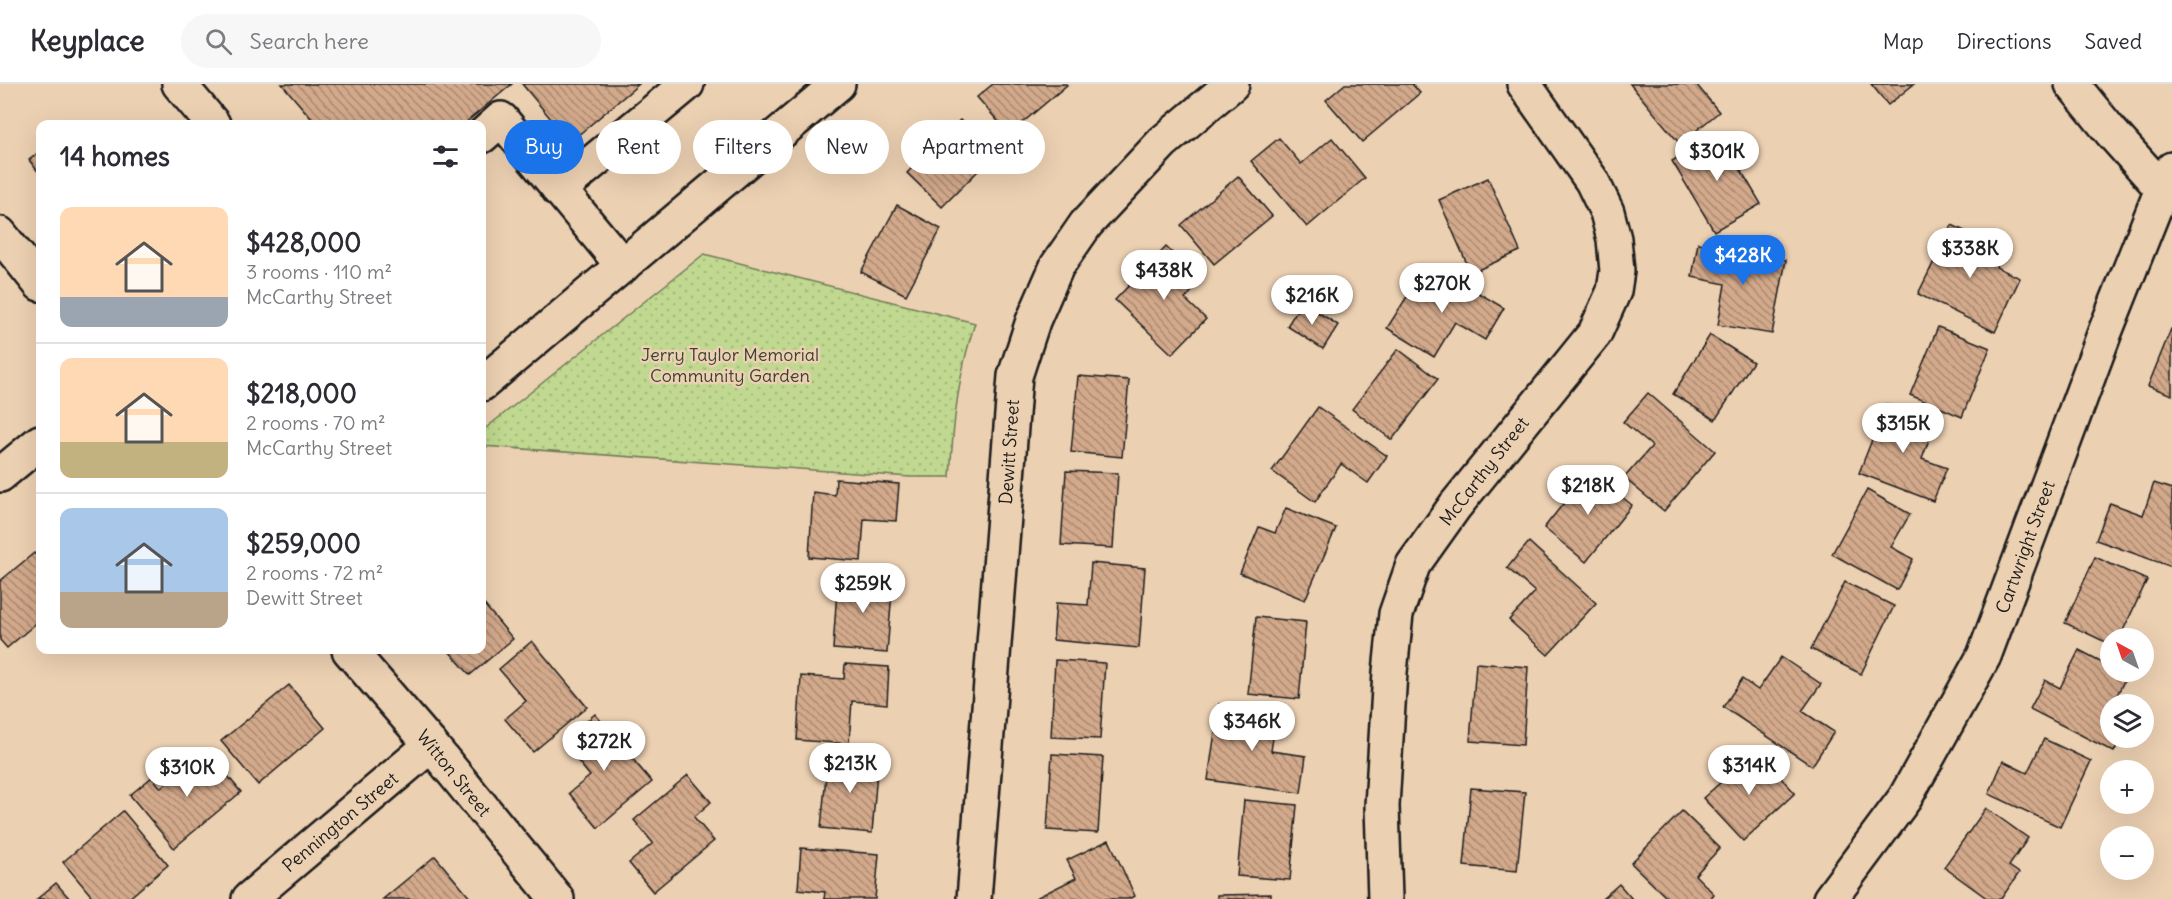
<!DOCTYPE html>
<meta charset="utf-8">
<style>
body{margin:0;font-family:Delius,sans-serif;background:#f7f7f7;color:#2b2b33;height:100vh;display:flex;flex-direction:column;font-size:22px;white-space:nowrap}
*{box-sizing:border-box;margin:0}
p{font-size:20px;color:#7c7c81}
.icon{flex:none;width:33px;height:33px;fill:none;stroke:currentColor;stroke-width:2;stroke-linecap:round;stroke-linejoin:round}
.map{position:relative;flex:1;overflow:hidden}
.sheet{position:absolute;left:36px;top:36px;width:450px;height:534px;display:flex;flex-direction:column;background:#fff;border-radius:12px;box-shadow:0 6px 24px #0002}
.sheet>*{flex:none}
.banner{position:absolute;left:504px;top:36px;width:570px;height:54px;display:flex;gap:12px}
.needle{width:39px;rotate:320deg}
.tools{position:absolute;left:2100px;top:544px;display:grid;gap:12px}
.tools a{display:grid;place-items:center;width:54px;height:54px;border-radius:50%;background:#fff;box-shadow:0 6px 24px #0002;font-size:30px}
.price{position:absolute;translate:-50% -51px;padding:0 14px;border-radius:21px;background:#fff;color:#222;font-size:20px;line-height:39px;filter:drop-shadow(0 2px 3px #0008)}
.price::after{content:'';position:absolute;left:50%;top:36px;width:18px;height:14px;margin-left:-9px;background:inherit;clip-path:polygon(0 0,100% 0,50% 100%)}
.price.on{background:#1a73e8;color:#fff}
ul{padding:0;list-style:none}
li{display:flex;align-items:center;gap:18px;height:150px;padding:0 24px}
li+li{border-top:2px solid #e1e1e2}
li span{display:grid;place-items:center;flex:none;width:168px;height:120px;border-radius:12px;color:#555}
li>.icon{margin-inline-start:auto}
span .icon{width:72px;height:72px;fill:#fffc;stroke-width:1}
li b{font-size:26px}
h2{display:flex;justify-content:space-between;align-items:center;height:72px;padding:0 24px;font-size:26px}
.pill{padding:0 21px;border-radius:27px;background:#fff;box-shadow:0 6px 24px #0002;font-size:21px;line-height:54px}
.pill.on{background:#1a73e8;color:#fff}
header{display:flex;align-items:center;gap:36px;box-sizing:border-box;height:84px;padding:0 30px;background:#fff;border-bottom:2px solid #e1e1e2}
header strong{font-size:28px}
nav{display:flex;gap:33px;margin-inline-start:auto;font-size:21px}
.search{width:420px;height:54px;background:#f7f7f7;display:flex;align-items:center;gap:15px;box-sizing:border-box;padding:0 21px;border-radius:33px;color:#7c7c81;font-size:22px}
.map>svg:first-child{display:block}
.park{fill:url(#park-dots);stroke:#6e7a56;stroke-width:1.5}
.building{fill:url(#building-back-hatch);stroke:#1c1c1c;stroke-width:1.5}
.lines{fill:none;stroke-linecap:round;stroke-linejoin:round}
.minor-casing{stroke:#1c1c1c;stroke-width:38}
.minor{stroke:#ecd0b2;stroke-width:33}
.labels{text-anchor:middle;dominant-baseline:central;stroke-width:5;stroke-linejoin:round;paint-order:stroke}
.park-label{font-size:18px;fill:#3d4233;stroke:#ecd0b2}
.street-label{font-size:18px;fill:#1c1c1c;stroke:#ecd0b2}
</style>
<header>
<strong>Keyplace</strong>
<div class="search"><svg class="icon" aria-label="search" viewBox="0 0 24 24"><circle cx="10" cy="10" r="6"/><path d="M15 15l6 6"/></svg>Search here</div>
<nav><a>Map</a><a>Directions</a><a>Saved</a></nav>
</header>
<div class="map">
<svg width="2172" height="815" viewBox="0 0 2172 815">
<defs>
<pattern id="park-dots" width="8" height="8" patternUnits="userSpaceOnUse" patternTransform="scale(1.5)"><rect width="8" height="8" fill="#c0d88f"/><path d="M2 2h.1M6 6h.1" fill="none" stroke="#a4b97b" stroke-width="1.8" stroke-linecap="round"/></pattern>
<pattern id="building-back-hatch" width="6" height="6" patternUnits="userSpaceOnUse" patternTransform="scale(1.5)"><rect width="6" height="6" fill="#d3a98b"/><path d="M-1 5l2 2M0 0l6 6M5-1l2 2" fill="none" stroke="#aa8971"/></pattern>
</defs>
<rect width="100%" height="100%" fill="#ecd0b2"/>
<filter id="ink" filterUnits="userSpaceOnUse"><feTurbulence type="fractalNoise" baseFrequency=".0167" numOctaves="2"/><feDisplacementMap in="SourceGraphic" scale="12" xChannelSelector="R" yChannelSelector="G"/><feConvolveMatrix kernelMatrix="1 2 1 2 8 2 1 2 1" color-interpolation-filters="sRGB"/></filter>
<g filter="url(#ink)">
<path class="park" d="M704,170L975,239C958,290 953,341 950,393H910L482,362V347Z"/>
<g class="building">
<polygon points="282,0 512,0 464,40 316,40"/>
<polygon points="522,0 639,0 570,58"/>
<polygon points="993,0 1066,0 1067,1 1009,50 977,13"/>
<polygon points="1345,0 1412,0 1420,9 1362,58 1326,16"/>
<polygon points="1630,0 1696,0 1719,28 1680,60"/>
<polygon points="1871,0 1914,0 1888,21"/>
<polygon points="960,36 995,70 942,123 907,89"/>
<polygon points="1719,49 1761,120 1714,147 1672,77"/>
<polygon points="1279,54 1301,80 1332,54 1365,94 1307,143 1251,77"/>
<polygon points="40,67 40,90 29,76"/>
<polygon points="1238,92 1272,132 1214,180 1181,141"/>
<polygon points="1488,94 1520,167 1471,189 1439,116"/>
<polygon points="897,121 941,145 906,211 861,188"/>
<polygon points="1952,141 2004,166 1996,183 2020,194 1995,248 1918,210"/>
<polygon points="1698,159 1786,176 1772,250 1718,241 1725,200 1692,193"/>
<polygon points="1166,163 1201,197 1185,215 1206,235 1172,270 1115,216"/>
<polygon points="1422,189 1458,210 1465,201 1504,224 1485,256 1455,238 1434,273 1387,244"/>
<polygon points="1302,218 1338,241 1323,265 1287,242"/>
<polygon points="1938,243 1990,264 1962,333 1910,311"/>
<polygon points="2171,245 2172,245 2172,311 2148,302"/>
<polygon points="1710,251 1753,278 1715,336 1673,310"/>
<polygon points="1398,265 1438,295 1392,356 1352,325"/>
<polygon points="1078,292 1129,296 1122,373 1071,368"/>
<polygon points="1648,309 1715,367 1664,427 1624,394 1652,362 1623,338"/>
<polygon points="1886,320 1935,339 1922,375 1947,384 1933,417 1859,389"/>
<polygon points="1318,323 1387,372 1368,399 1341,380 1315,418 1272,387"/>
<polygon points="1066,387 1118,389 1113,464 1061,461"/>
<polygon points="1589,387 1632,421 1586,478 1544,444"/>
<polygon points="836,395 899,400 896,437 864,435 861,477 809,473 813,408 835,411"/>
<polygon points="2154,399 2172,405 2172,483 2096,456 2110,419 2143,431"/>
<polygon points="1867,406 1910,430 1891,463 1913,475 1897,506 1832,470"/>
<polygon points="1286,424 1336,444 1305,516 1240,489 1259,443 1275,449"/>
<polygon points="1529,458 1596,519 1548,571 1509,536 1535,508 1507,484"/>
<polygon points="34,469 40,476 40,536 7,564 0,556 0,497"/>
<polygon points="2095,473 2147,496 2119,555 2110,555 2110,560 2065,539"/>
<polygon points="1091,479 1145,484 1139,564 1053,556 1056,519 1088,521"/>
<polygon points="838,490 893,495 887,569 833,565"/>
<polygon points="1845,498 1894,522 1861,590 1811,565"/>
<polygon points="482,518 513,555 470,591 448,566 482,566"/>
<polygon points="1256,533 1306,538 1299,615 1248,610"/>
<polygon points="532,557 587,623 533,668 505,635 526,617 499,585"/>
<polygon points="2079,566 2110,582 2110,588 2122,588 2127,591 2112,621 2110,621 2107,632 2110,634 2110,654 2121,654 2114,668 2030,625 2045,596 2060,604"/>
<polygon points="1781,573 1821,600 1802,627 1834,648 1812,682 1723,623 1742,595 1758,606"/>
<polygon points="1055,576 1105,579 1100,655 1051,653"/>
<polygon points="1476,579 1528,583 1523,661 1470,657"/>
<polygon points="845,580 889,583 887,620 852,617 849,660 797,656 801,592 844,595"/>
<polygon points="289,601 325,644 258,701 221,657"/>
<polygon points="1219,620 1277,628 1271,667 1306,672 1301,709 1208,696"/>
<polygon points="595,630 652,698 598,744 569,709 590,692 562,658"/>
<polygon points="2044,655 2091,677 2060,743 1989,710 2003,677 2027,689"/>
<polygon points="206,666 241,708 174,764 130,711 152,693 161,704"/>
<polygon points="1756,667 1795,709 1743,757 1703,714"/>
<polygon points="828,670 878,675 872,749 821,744"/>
<polygon points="1052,670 1103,673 1098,749 1047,746"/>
<polygon points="688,691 711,718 694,733 714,757 653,808 629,779 653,759 634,736"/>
<polygon points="1471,704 1525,708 1517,787 1464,782"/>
<polygon points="1244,716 1297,721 1290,796 1237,792"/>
<polygon points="1986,724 2028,754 2009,782 2019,789 2001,815 1988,815 1944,783"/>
<polygon points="123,727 168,781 128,815 94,815 63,778"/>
<polygon points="1682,727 1720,764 1695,791 1714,810 1710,815 1668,815 1631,779"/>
<polygon points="1109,756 1135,812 1128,815 1034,815 1076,794 1067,776"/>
<polygon points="801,764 879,770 875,815 824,815 825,808 798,805"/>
<polygon points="435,772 471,815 383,815"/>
<polygon points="56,799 70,815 37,815"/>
<polygon points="1619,800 1632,815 1602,815"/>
<polygon points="1271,810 1271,815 1217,815 1217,811"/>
</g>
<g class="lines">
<defs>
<g id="minor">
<polyline points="179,0 213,40"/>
<polyline points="2072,0 2112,49 2162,105 2172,111"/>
<polyline points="482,52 501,35 623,182"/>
<polyline points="559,106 687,0"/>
<polyline points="0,150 40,200"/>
<polyline points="482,300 838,0"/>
<polyline points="0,391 40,358"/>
<polyline points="349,566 431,661 557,815"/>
<polyline points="249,815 431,661"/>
<polyline points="974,815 1015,292 1033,237 1057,182 1086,140 1163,58 1232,0"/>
<polyline points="1385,815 1382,722 1390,588 1396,530 1413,481 1455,422 1595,249 1614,207 1617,187 1614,155 1607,128 1592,97 1524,0"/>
<polyline points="1830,815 1905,714 1984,572 2105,248 2162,105 2172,85"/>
</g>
</defs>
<use href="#minor" class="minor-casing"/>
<use href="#minor" class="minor"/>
</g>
</g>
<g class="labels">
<g class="park-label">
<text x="730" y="270">Jerry Taylor Memorial<tspan x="730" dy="21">Community Garden</tspan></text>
</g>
<g class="street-label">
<text transform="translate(1009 368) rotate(-86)">Dewitt Street</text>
<text transform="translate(1484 387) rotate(-52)">McCarthy Street</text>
<text transform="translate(2025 463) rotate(-70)">Cartwright Street</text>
<text transform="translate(454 689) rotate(51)">Witton Street</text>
<text transform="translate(340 738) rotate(-40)">Pennington Street</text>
</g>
</g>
</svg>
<div class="tools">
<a><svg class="needle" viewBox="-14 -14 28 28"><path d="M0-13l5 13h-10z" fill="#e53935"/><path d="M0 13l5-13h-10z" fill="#7c7c81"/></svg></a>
<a><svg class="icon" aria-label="layers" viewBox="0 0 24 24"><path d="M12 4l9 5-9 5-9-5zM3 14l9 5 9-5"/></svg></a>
<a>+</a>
<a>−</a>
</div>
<b class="price" style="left:1717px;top:98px">$301K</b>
<b class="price" style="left:1970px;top:195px">$338K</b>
<b class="price on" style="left:1743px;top:202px">$428K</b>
<b class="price" style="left:1164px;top:217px">$438K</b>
<b class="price" style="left:1442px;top:230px">$270K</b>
<b class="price" style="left:1312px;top:242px">$216K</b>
<b class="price" style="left:1903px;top:370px">$315K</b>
<b class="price" style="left:1588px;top:432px">$218K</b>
<b class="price" style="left:863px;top:530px">$259K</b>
<b class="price" style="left:1252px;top:668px">$346K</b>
<b class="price" style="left:604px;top:688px">$272K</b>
<b class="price" style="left:850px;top:710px">$213K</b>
<b class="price" style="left:1749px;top:712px">$314K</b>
<b class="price" style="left:187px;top:714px">$310K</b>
<div class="banner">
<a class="pill on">Buy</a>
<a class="pill">Rent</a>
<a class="pill">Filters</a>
<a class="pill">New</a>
<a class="pill">Apartment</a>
</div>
<section class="sheet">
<h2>14 homes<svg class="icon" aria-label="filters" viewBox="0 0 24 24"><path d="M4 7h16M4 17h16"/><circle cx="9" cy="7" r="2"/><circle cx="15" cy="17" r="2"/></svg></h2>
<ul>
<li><span style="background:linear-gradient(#ffd9b3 75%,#9aa5b1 0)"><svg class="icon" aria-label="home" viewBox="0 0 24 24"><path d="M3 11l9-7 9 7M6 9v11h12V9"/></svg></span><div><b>$428,000</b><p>3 rooms · 110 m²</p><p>McCarthy Street</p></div></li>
<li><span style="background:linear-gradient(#ffd9b3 70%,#c2b280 0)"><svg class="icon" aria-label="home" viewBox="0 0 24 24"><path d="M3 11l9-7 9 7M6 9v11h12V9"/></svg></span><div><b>$218,000</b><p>2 rooms · 70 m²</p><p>McCarthy Street</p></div></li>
<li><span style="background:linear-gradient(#a9c7e8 70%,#b9a48a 0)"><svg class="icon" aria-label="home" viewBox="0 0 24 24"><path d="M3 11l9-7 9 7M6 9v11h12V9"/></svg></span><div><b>$259,000</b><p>2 rooms · 72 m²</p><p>Dewitt Street</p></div></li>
</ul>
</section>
</div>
